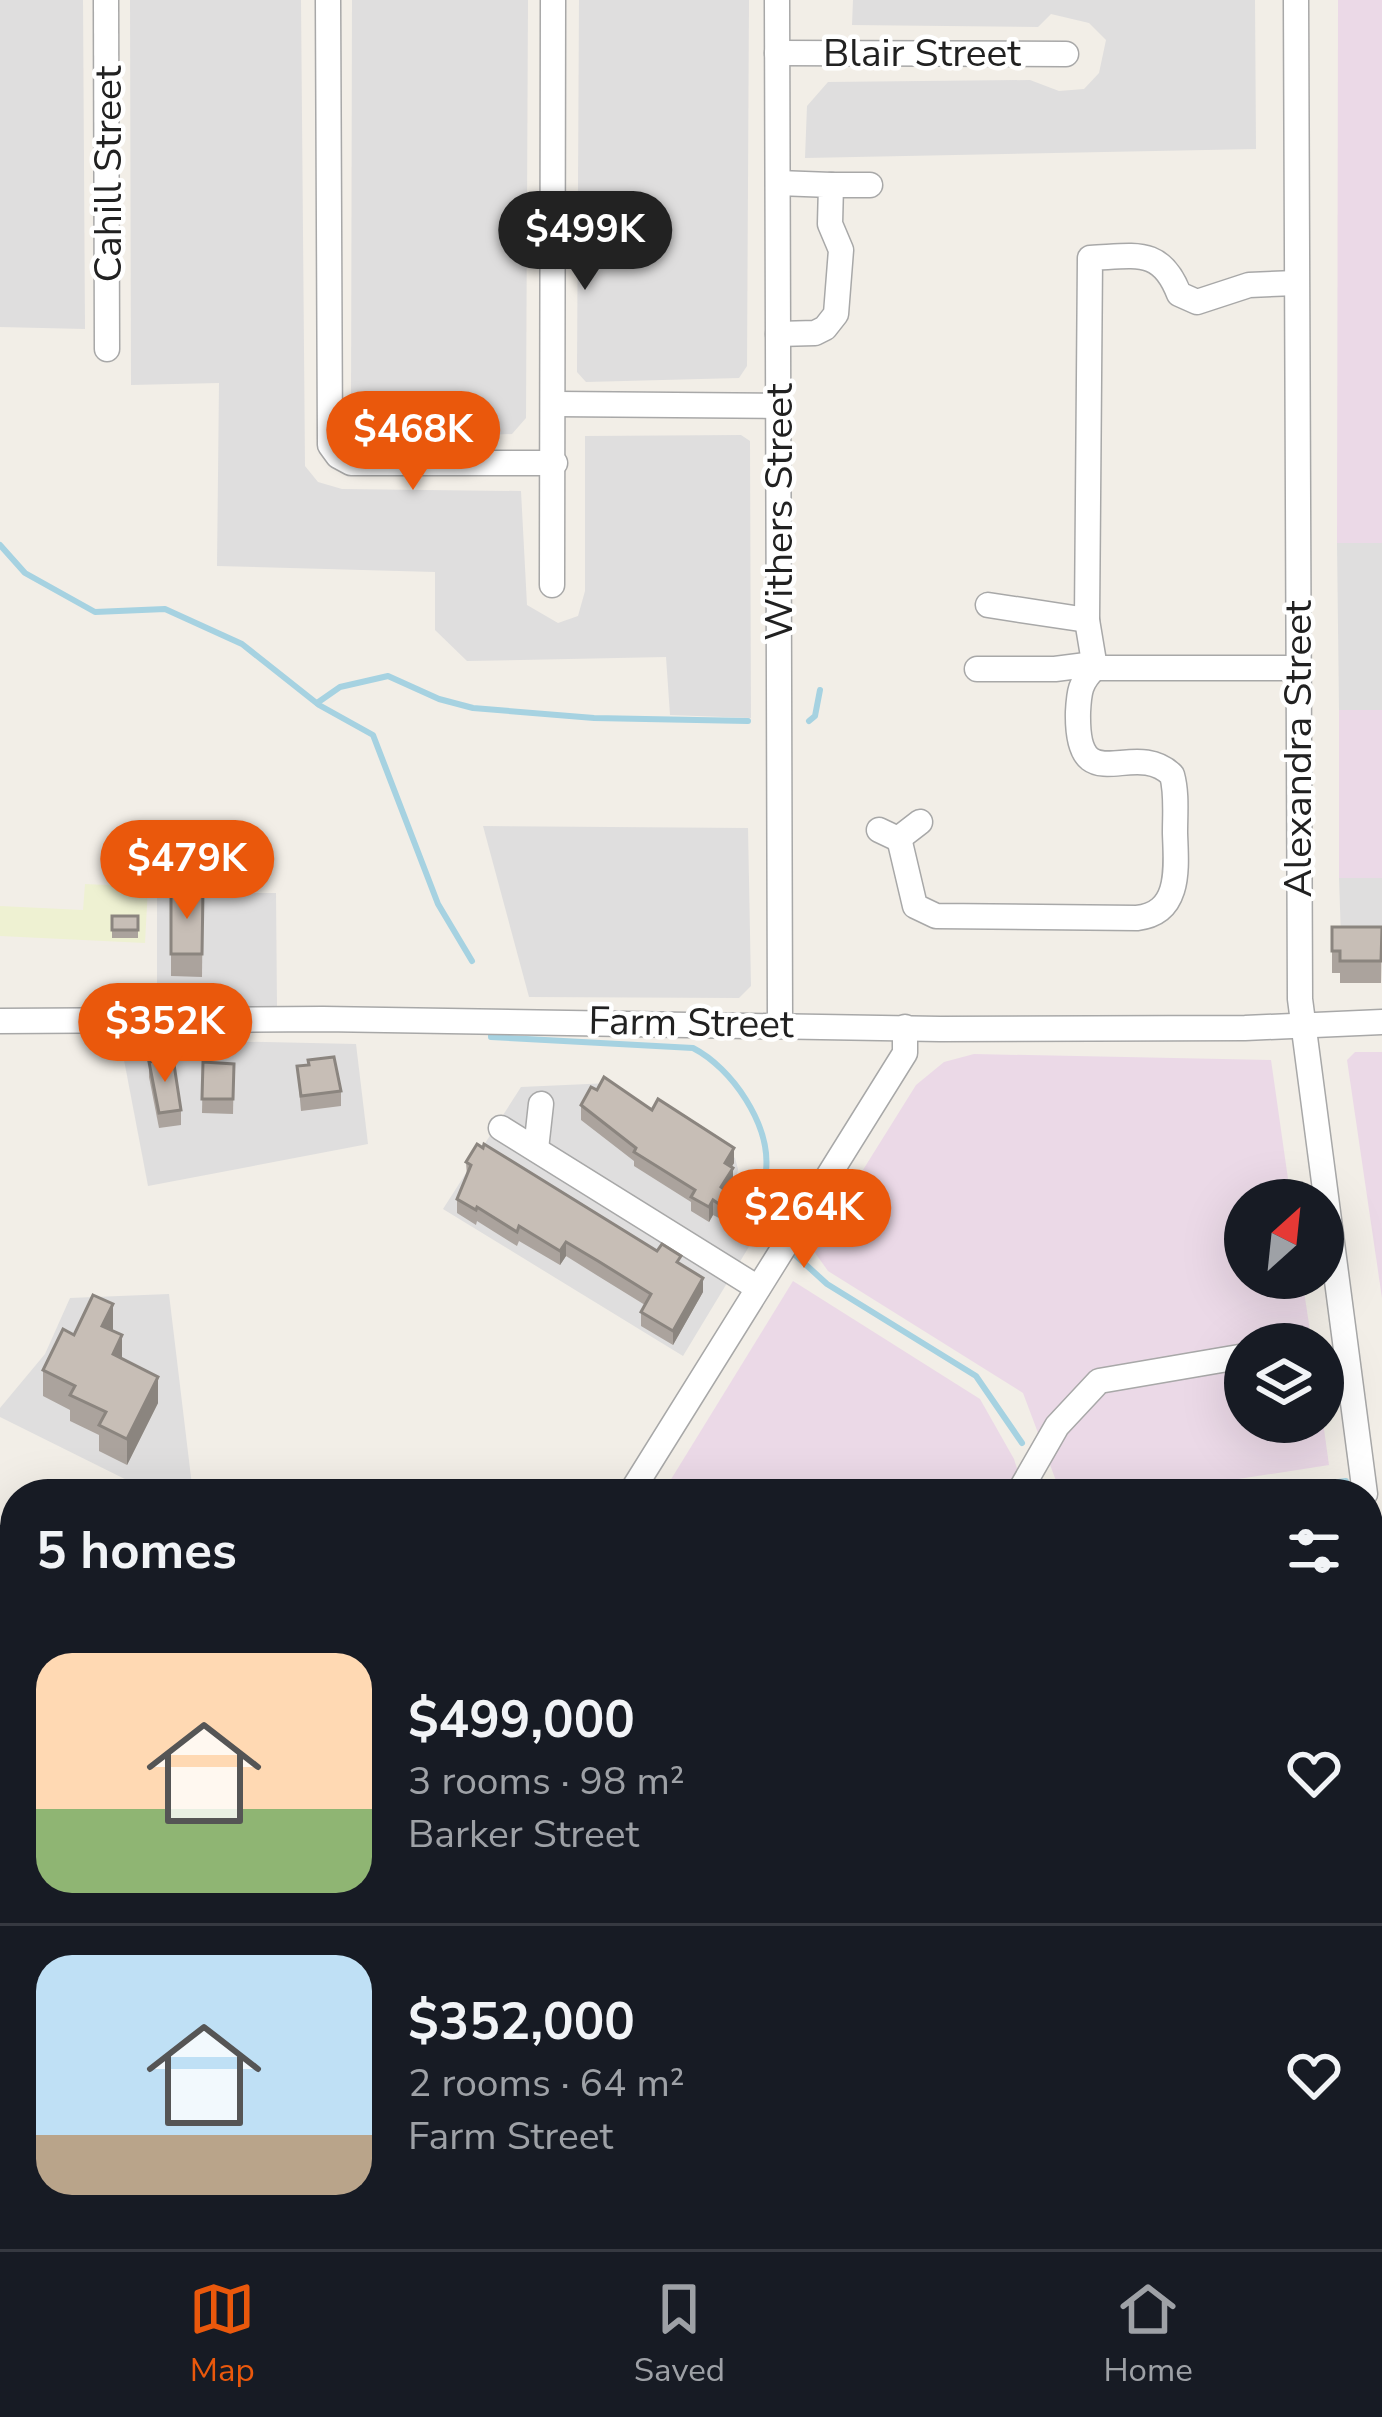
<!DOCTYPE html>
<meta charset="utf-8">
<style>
body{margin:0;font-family:"Nunito Sans",sans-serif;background:#242831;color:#f1f3f6;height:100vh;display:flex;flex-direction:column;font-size:45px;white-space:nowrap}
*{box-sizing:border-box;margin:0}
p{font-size:39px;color:#9ea1a6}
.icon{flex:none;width:66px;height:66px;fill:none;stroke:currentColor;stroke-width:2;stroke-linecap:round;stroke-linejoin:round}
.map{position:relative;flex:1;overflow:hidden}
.sheet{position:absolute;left:0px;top:1479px;width:1383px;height:771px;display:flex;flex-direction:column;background:#171b24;border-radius:48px 48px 0 0;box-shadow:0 12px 48px #0002}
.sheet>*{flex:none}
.needle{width:78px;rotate:27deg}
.buttons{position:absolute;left:1224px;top:1179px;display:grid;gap:24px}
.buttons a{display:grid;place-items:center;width:120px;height:120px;border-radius:50%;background:#171b24;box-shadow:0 12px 48px #0002;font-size:60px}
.price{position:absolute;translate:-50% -102px;padding:0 27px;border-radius:42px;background:#ea580c;color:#fff;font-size:39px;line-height:78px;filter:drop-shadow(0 3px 6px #0008)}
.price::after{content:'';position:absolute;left:50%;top:72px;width:36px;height:27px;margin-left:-18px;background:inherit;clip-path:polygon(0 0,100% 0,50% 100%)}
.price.current{background:#222;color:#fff}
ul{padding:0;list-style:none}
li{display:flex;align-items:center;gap:36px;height:300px;padding:0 36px}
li+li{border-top:3px solid #363941}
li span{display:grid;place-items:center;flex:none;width:336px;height:240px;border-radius:36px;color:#555}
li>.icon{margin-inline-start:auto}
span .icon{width:144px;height:144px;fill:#fffc;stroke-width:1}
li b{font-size:51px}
h2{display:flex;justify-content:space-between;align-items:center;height:144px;padding:0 36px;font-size:51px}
.tab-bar{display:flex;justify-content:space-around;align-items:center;height:168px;border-top:3px solid #363941;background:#171b24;font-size:33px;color:#9ea1a6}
.tab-bar a{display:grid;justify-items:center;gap:6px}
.tab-bar .current{color:#ea580c}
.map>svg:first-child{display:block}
.residential{fill:#dfdede}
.industrial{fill:#ebd9e7}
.farmland{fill:#eef1d2}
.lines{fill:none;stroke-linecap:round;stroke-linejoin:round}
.stream{stroke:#a6d2e1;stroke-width:6}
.minor-casing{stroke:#a8a8a8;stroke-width:27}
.minor{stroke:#fff;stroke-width:24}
.wall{fill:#aba39d}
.shaded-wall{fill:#8b857f}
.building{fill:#c7beb6;stroke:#8b857f;stroke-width:3}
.labels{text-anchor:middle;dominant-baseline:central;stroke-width:9;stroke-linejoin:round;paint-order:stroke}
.street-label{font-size:39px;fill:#212121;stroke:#fff}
</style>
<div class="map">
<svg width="1382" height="2249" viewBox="0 0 1382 2249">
<rect width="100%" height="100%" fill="#f2eee7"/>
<g class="residential">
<polygon points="0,0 83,0 85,329 0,327"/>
<polygon points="130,0 301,0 305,466 318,482 342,489 521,491 527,605 558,623 578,616 585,591 585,436 741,435 750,441 751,718 670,715 666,657 467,661 435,630 435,572 217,566 219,383 131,385"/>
<polygon points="352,0 528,0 526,418 512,434 370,439 351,414"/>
<polygon points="579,0 749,0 747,366 739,378 586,382 577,372"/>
<polygon points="853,0 1255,0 1256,149 805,158 807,106 828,82 1030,80 1059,91 1084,89 1099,73 1106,40 1089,23 1051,14 1038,27 852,25"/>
<polygon points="1337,543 1382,543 1382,710 1339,710"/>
<polygon points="483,826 748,828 751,986 739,998 529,997"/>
<polygon points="1339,878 1382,878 1382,938 1341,938"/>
<polygon points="157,893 276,893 277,1007 157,1007"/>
<polygon points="120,1039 356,1044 368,1144 148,1186"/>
<polygon points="610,1083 735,1158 738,1169 729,1225 750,1245 683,1356 443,1209 521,1087"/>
<polygon points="169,1294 193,1494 155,1494 0,1417 0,1408 45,1354 70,1298"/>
</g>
<g class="industrial">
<polygon points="1338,0 1382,0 1382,543 1337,543"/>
<rect x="1339" y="710" width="43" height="168"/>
<polygon points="1355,1052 1382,1052 1382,1298 1347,1060"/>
<polygon points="974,1054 1271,1060 1291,1200 1245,1200 1245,1278 1302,1278 1312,1344 1245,1344 1245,1422 1323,1422 1329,1465 1142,1494 1061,1494 1023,1393 828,1271 813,1250 916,1085 944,1062"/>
<polygon points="793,1281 980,1399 1014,1459 1025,1494 662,1494"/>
<polygon points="1368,1697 1382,1816 1382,2118 1368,2120"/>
</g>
<polygon class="farmland" points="85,884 148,887 145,943 0,936 0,906 83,910"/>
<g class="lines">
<g class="stream">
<polyline points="0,545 25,573 95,612 165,609 242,644 319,705 373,735 438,904 472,961"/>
<polyline points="317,703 340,687 388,676 439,699 473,708 594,718 748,721"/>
<polyline points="809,721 815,716 820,690"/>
<path d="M491,1033V1037L693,1048C732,1068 771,1125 766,1171C765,1189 757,1208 752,1226L765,1234"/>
<polyline points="793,1253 827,1284 976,1376 1022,1443"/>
<polyline points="1040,1484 1043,1494"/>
<polyline points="1249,1494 1346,1481"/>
</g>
<defs>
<g id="minor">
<polyline points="106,0 107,349"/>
<polyline points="328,0 330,445 338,456 351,463 555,463"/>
<polyline points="777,0 780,1023"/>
<polyline points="1296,0 1300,999 1365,1494"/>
<polyline points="777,53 1066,54"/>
<polyline points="831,185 870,185"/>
<path d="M1296,283L1249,285L1197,302L1179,294C1161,247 1136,256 1090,258L1087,620L1095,668H1298"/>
<polyline points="778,334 815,333 825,328 836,314 841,250 830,224 831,185 778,183"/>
<polyline points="556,404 778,406"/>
<polyline points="552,585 553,0"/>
<polyline points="988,605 1087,620"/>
<polyline points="977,669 1055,669 1094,664"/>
<polyline points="879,830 898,839 920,822"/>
<path d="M899,838L915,906L936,916L1137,918C1182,913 1176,866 1175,833C1175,813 1177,793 1172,775C1133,737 1076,804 1078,712C1079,692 1080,682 1095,668"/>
<polyline points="0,1021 323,1019 940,1029 1245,1028 1382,1022"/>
<polyline points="501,1128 758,1288"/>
<polyline points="536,1149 541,1104"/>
<polyline points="630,1494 905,1053 905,1027"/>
<polyline points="1018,1494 1057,1426 1099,1381 1245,1356"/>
<polyline points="1368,1518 1382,1616"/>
<polyline points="0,1715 15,1715"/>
<polyline points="0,1840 15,1940"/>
<polyline points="0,2012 15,2010"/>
<polyline points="1368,2144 1382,2142"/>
<polyline points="61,2235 63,2249"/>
<polyline points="550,2235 580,2249"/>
<polyline points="163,2249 172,2235"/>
<polyline points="672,2249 772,2235"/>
</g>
</defs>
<use href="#minor" class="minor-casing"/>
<use href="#minor" class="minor"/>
</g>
<g class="wall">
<polygon points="171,890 203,890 202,977 171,976"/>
<rect x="112" y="916" width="26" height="22"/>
<polygon points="1332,927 1382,927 1381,983 1340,983 1340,973 1332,973"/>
<polygon points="149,1062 181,1110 181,1125 159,1128 149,1077"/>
<polygon points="203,1062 234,1064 233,1114 202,1113"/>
<polygon points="297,1066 341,1091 341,1106 301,1111"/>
<polygon points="581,1105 734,1163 731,1167 733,1183 726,1193 726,1205 719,1218 713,1215 709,1222 691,1211 691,1202 634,1166 634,1161 581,1120"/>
<polygon points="466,1162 657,1251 681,1264 703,1292 673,1345 641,1326 641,1312 645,1305 598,1276 566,1256 560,1265 519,1241 517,1246 477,1221 476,1225 457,1213 457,1199 467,1176"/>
<polygon points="113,1331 122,1359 158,1403 127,1465 99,1451 99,1435 70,1421 70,1410 43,1396 43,1370"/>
<polygon points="220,2235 301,2235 291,2249 287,2249 272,2240"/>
</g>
<g class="shaded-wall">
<polygon points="734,1148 734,1163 725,1178 725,1163"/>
<polygon points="733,1168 733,1183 726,1193 726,1205 719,1218 721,1187"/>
<polygon points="713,1200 713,1215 709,1222 709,1207"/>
<polygon points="566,1242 566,1256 560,1265 560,1251"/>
<polygon points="703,1278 703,1292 673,1345 673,1331"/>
<polygon points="113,1304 113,1330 102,1326"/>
<polygon points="122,1335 122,1361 113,1354"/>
<polygon points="158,1377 158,1403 127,1465 127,1439"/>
<polygon points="260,2235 272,2235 272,2240 266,2249 251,2249"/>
<polygon points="290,2235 301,2235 291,2249 290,2249"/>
<polygon points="388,2235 399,2235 395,2242 395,2249 386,2249"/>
</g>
<g class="building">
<polygon points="171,890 203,890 202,954 171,954"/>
<rect x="112" y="916" width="26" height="14"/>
<polygon points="1332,927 1382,927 1381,961 1340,961 1340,951 1332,951"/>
<polygon points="334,1057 341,1091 301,1096 297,1066 309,1065 308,1060"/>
<polygon points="173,1058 181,1110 159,1113 149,1062"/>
<polygon points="203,1062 234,1064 233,1099 202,1099"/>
<polygon points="604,1077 652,1110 658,1099 734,1148 725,1163 733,1168 721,1187 726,1191 719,1204 713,1200 709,1207 691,1197 695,1190 634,1152 636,1148 581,1105 591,1087 597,1090"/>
<polygon points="477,1144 483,1148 484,1144 657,1251 662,1244 681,1256 677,1262 703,1278 673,1331 641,1312 651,1294 598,1261 566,1242 560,1251 519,1226 517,1232 477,1207 476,1210 457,1199 471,1165 466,1162"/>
<polygon points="93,1295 113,1304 102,1326 122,1335 113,1354 158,1377 127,1439 99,1425 106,1412 70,1395 75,1386 43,1370 63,1329 74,1335"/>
<polygon points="220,2235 260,2235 251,2249 211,2249"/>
<polygon points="334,2235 394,2235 386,2248 388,2249 326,2249"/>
</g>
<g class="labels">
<g class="street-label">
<text x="922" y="53">Blair Street</text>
<text transform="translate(108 174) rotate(-90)">Cahill Street</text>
<text transform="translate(779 512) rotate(-90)">Withers Street</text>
<text transform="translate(1298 749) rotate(-90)">Alexandra Street</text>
<text transform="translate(691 1023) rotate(1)">Farm Street</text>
</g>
</g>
</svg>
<div class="buttons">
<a><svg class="needle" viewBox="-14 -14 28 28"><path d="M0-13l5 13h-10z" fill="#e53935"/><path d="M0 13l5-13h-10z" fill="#9ea1a6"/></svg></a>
<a><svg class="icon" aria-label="layers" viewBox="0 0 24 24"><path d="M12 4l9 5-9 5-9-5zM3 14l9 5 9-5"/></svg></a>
</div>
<b class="price current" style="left:585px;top:293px">$499K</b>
<b class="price" style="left:413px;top:493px">$468K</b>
<b class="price" style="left:187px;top:922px">$479K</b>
<b class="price" style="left:165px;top:1085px">$352K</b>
<b class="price" style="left:804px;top:1271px">$264K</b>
<section class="sheet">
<h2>5 homes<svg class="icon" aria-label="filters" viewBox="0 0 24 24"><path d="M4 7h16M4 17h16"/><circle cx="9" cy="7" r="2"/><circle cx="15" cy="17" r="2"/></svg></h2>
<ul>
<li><span style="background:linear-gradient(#ffd9b3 65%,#8fb573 0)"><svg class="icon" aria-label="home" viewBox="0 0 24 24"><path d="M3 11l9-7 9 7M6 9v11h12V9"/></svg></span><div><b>$499,000</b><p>3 rooms · 98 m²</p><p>Barker Street</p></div><svg class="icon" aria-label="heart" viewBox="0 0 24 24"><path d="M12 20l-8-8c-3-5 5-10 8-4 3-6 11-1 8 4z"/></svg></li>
<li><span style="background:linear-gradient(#bfe0f5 75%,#b9a48a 0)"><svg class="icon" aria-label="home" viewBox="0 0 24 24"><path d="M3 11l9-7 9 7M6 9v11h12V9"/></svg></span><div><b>$352,000</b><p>2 rooms · 64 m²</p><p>Farm Street</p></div><svg class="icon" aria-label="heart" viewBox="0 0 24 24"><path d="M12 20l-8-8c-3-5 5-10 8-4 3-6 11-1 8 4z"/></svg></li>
</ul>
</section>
</div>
<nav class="tab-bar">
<a class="current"><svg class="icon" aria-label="map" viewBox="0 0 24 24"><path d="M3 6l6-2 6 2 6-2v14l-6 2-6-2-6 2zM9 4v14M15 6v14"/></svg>Map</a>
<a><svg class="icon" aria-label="saved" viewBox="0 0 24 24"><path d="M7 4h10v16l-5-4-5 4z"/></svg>Saved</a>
<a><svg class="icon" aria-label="home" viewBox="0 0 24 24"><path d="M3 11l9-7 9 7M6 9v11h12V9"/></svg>Home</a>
</nav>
